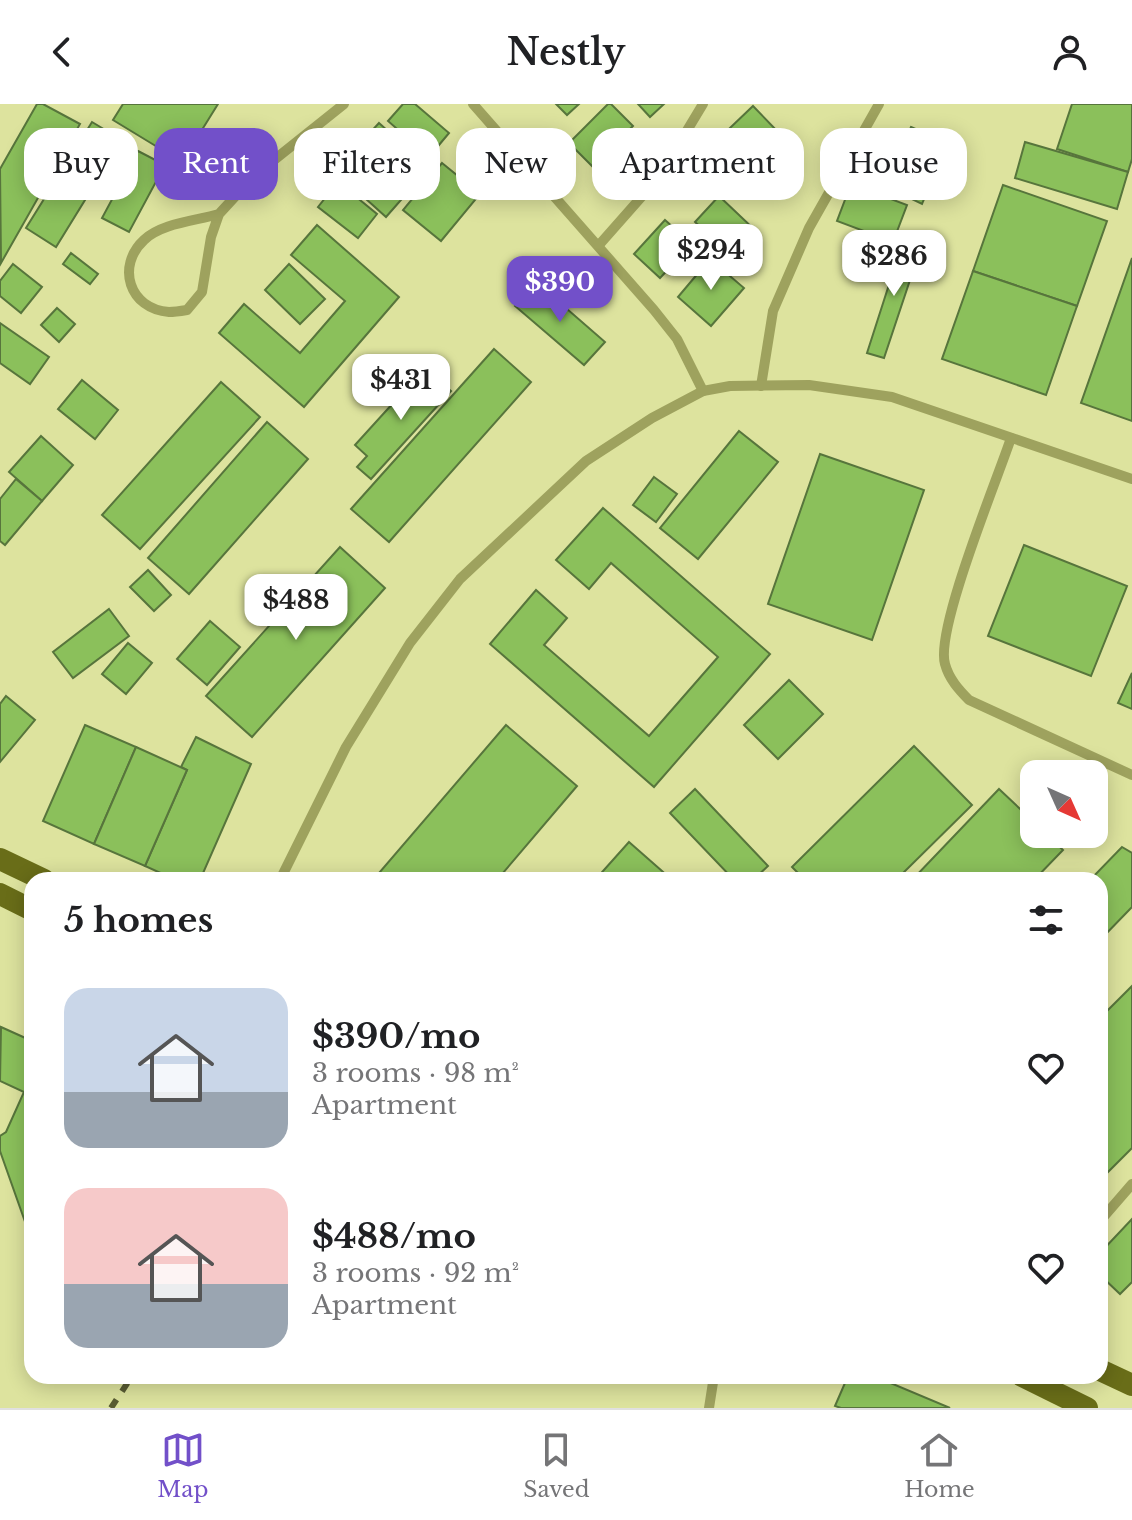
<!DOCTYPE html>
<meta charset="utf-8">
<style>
body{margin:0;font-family:"Libre Baskerville",serif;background:#f2f2f2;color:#202124;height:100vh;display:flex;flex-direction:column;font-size:30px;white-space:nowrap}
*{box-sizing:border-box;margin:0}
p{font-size:26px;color:#757577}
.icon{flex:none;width:44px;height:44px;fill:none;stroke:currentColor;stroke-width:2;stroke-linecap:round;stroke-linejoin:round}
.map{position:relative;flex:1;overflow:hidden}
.sheet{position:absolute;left:24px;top:768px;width:1084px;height:512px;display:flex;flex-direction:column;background:#fff;border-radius:24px;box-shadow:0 4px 20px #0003}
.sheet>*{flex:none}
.banner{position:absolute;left:24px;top:24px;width:1084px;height:72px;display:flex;gap:16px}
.needle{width:52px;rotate:135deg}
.tools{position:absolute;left:1020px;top:656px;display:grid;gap:16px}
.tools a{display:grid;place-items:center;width:88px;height:88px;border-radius:16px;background:#fff;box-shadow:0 4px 20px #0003;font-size:40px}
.price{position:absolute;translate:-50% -68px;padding:0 18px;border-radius:16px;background:#fff;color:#222;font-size:26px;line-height:52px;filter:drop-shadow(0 2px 4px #0008)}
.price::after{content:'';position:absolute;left:50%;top:48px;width:24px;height:18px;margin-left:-12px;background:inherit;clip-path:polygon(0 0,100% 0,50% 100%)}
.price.current{background:#7250c9;color:#fff}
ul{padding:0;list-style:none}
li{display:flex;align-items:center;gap:24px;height:200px;padding:0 40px}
li span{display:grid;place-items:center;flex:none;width:224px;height:160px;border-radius:24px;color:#555}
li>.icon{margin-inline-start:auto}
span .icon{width:96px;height:96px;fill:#fffc;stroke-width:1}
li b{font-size:34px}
h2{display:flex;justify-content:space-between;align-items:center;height:96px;padding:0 40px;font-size:34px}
.pill{padding:0 28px;border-radius:24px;background:#fff;box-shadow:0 4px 20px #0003;font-size:28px;line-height:72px}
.pill.current{background:#7250c9;color:#fff}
header{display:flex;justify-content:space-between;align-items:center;height:104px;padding:0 40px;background:#fff;font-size:36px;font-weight:600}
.tab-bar{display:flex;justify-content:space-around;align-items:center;height:112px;border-top:2px solid #e0e0e0;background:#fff;font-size:22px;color:#757577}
.tab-bar a{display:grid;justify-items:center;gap:4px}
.tab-bar .current{color:#7250c9}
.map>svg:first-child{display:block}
.building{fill:#8bc05b;stroke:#57753c;stroke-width:2}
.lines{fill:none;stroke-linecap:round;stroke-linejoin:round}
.service{stroke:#9ea25e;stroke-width:10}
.primary{stroke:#696d18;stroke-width:22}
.rail{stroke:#585b33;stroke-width:6;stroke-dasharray:10 10;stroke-linecap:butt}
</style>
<header><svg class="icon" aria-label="back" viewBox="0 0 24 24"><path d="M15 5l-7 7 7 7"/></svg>Nestly<svg class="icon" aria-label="person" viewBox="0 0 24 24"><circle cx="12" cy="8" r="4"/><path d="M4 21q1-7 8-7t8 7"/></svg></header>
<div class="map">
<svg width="1132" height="1304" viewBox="0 0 1132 1304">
<rect width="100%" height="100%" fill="#dde39e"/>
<g class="building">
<polygon points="37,0 43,0 80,20 1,159 0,65"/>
<polygon points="123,0 218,0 182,58 113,16"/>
<polygon points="403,0 415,0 449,29 429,53 388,17"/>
<polygon points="556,0 579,0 567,11"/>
<polygon points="608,0 611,0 633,22 592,62 569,39"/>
<polygon points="638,0 664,0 650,13"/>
<polygon points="1072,0 1132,0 1132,55 1128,68 1057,45"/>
<polygon points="753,2 779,29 733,72 708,45"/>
<polygon points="92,18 122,36 56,143 26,124"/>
<polygon points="379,19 429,64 386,113 335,67"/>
<polygon points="911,23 948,39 922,100 885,82 860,74 869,48 896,57"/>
<polygon points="1025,38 1128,68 1117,105 1015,74"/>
<polygon points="138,47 165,61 129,128 102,114"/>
<polygon points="442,59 480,90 441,137 403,106"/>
<polygon points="338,78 377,110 358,134 318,103"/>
<polygon points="851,80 907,101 893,138 837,117"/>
<polygon points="1003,81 1107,117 1077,202 973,167"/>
<polygon points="719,92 757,128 733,153 695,118"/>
<polygon points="665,116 692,140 660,174 634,150"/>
<polygon points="317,121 399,193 304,303 219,229 244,200 300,249 345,197 291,151"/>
<polygon points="904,134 922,140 884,254 867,249"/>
<polygon points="71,149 98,170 90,180 63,160"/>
<polygon points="1132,154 1132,317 1081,299"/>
<polygon points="710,155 744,184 711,222 678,193"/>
<polygon points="13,160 42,183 21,209 0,192 0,177"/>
<polygon points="289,160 325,195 300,220 265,186"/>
<polygon points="973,167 1077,202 1046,291 942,255"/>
<polygon points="536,178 605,238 584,261 515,202"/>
<polygon points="57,204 75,220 59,238 41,221"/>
<polygon points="0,219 49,253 30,280 0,259"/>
<polygon points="494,245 531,278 389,438 351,405"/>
<polygon points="425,264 451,287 371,375 357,363 367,352 355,341"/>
<polygon points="82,276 118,306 95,335 58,305"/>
<polygon points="221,278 260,313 140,445 102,411"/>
<polygon points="267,318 308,355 189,490 148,454"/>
<polygon points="739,327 778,358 698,455 660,424"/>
<polygon points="41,332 73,361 42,397 9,368"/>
<polygon points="820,350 924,386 872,536 768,500"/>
<polygon points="654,373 677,390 656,418 633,401"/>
<polygon points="16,375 42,397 5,441 0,437 0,395"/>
<polygon points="603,404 770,550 654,683 490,540 536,486 567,514 544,541 649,632 718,553 611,459 589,485 556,456"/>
<polygon points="1024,441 1127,482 1091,572 988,532"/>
<polygon points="340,443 385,484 252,633 206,592"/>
<polygon points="148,466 171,491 154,507 130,483"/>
<polygon points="109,505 129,532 73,574 53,548"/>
<polygon points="210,517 240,543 207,581 177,555"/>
<polygon points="128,539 152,559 126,590 102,570"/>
<polygon points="1132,569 1132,605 1118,599"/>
<polygon points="789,576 823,610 778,655 744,621"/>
<polygon points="6,592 35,616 0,658 0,600"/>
<polygon points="85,621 136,643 94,740 43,717"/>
<polygon points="506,621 577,682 497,776 373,776"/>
<polygon points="196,633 251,660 200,776 176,776 145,762 187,666 181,663"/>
<polygon points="914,642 972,701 896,776 805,776 792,763"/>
<polygon points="136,643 187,666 145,762 94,740"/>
<polygon points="695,685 768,762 753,776 734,776 670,709"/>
<polygon points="999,685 1034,718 1034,730 1046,730 1063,746 1034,776 912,776"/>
<polygon points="629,738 662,767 672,776 595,776"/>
<polygon points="1122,743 1132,749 1132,803 1100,836 1100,776 1090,776"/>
<polygon points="1132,882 1132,1044 1100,1076 1100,914"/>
<polygon points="1,923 32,937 32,1123 29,1129 0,1047 0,1032 6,1028 24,988 0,977"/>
<polygon points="1132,1115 1132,1178 1120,1190 1100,1171 1100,1149"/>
<polygon points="848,1272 874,1272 950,1304 841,1304 835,1302"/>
</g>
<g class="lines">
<g class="service">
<polyline points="473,0 654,206 677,235 703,287"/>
<path d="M219,110C196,117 162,119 144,136C116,162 129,205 169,208C175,208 181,207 187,206L202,188L211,133L219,110L254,72L344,0"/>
<polyline points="599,141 659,73 703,0"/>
<polyline points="761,282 773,207 809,124 879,0"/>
<path d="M1011,334C997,376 935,526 945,560C949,575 959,586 969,596L1132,671"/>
<polyline points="280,776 346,643 410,539 460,475 586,357 652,314 703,287 730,282 809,281 892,293 1132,375"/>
<polyline points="1100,1117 1132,1080"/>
<polyline points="709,1304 714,1272"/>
</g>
<g class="primary">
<polyline points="0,755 44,776"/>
<polyline points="0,790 32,806"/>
<polyline points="1100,1266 1132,1281"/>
<polyline points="1022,1272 1087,1304"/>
</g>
<polyline class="rail" points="111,1304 132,1272"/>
</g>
</svg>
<div class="tools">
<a><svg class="needle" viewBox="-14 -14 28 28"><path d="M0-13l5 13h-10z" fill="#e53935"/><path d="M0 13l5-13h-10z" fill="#757577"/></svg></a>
</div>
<b class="price" style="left:711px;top:188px">$294</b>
<b class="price" style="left:894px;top:194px">$286</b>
<b class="price current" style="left:560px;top:220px">$390</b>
<b class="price" style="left:401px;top:318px">$431</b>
<b class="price" style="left:296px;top:538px">$488</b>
<div class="banner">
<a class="pill">Buy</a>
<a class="pill current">Rent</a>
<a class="pill">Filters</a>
<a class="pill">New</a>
<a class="pill">Apartment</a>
<a class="pill">House</a>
</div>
<section class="sheet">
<h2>5 homes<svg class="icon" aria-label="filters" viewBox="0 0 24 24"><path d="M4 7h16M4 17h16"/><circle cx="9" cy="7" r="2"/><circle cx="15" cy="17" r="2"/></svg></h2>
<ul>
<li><span style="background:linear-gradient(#c9d6e8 65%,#9aa5b1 0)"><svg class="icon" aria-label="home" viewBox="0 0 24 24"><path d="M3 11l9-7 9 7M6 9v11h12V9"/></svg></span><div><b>$390/mo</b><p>3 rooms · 98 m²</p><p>Apartment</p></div><svg class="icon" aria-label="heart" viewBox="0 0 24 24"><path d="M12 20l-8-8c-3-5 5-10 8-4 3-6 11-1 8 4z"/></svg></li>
<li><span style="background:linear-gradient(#f6c9c9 60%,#9aa5b1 0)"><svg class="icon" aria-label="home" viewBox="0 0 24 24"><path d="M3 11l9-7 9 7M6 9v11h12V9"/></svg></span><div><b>$488/mo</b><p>3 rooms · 92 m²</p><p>Apartment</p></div><svg class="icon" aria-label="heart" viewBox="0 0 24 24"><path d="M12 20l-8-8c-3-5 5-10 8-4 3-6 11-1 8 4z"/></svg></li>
</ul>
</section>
</div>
<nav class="tab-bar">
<a class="current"><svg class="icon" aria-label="map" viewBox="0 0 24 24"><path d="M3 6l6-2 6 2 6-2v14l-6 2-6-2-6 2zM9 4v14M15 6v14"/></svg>Map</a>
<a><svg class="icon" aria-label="saved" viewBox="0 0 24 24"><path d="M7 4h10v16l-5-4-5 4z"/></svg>Saved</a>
<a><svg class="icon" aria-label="home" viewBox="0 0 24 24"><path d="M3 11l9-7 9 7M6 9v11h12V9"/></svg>Home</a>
</nav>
